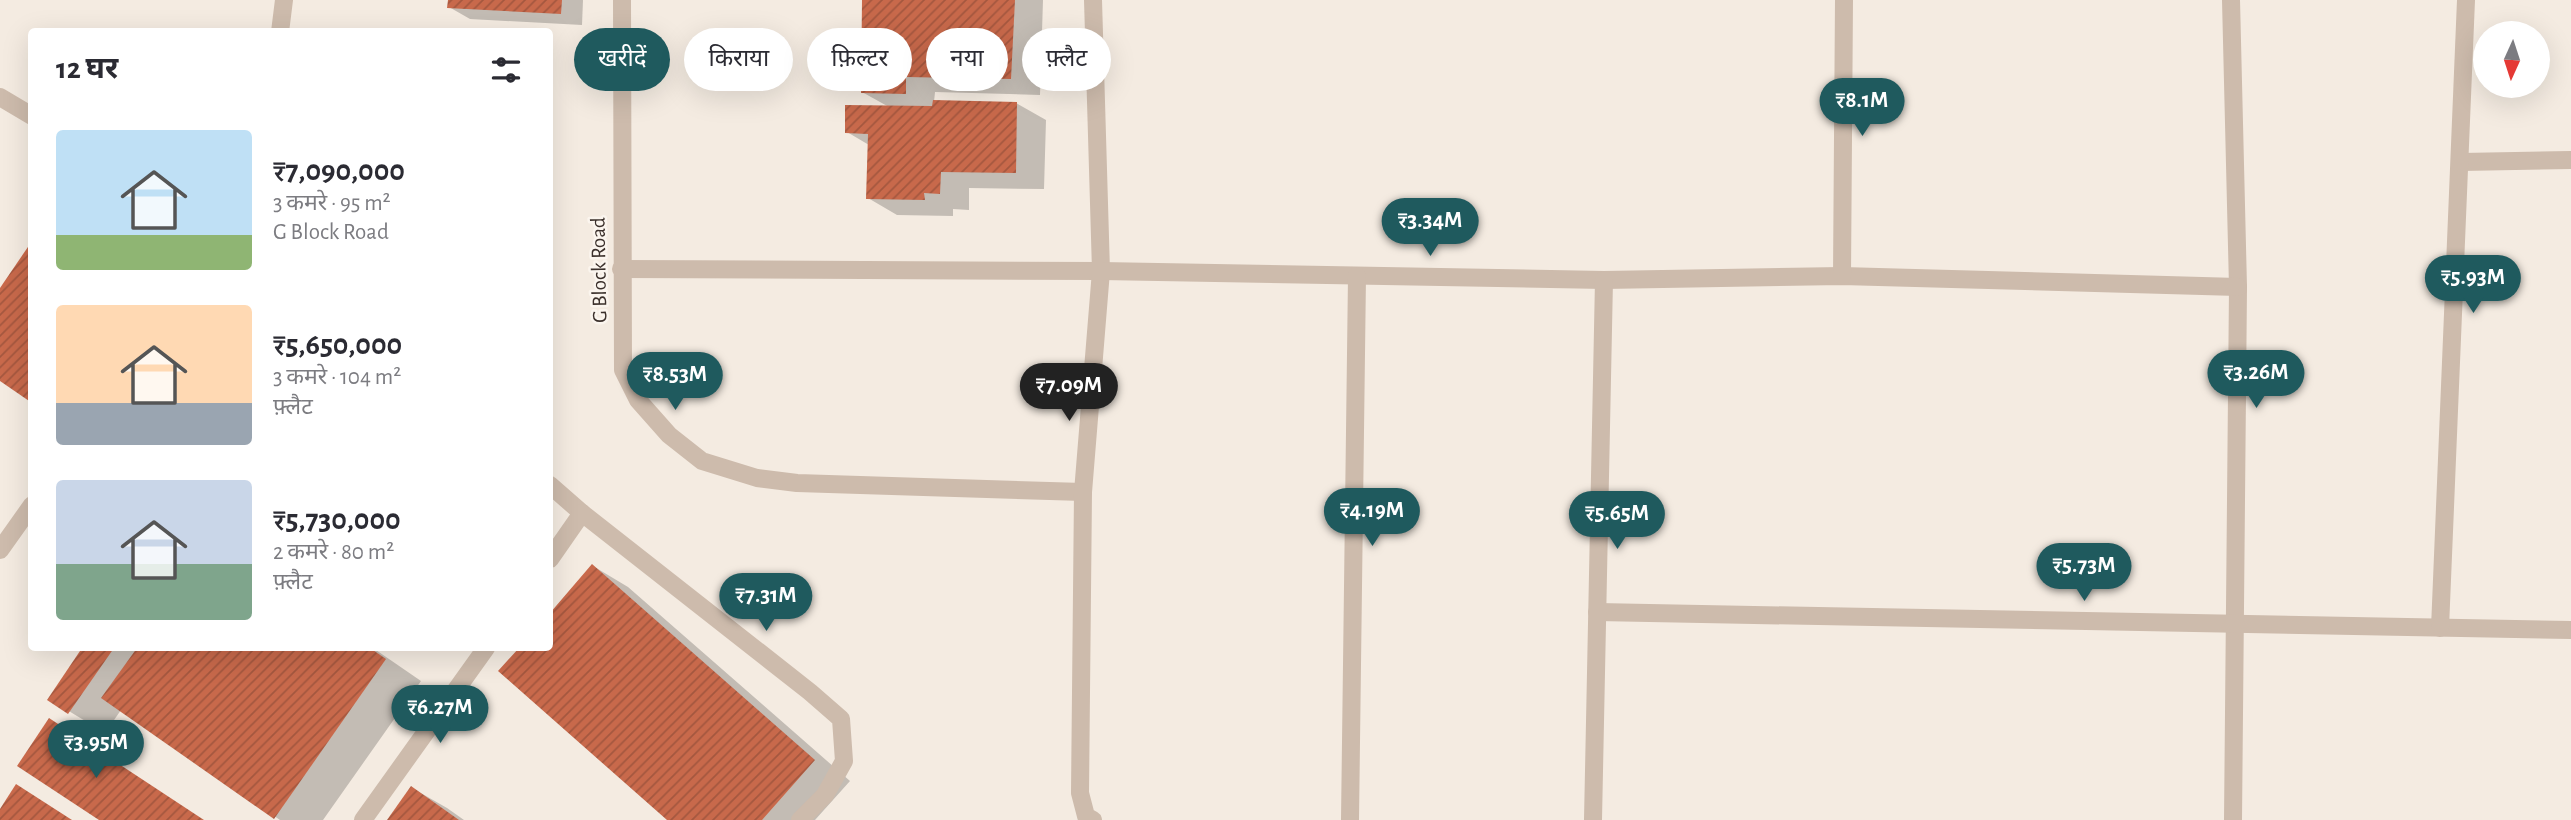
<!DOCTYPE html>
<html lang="hi">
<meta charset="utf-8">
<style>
body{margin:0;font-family:"Alegreya Sans","Noto Sans Devanagari",sans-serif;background:#f2f2f3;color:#2b2b33;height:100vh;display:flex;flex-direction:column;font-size:26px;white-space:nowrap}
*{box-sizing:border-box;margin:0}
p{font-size:23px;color:#7c7c81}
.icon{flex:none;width:38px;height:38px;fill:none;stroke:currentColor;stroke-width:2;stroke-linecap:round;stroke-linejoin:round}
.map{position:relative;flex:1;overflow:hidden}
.side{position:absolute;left:28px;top:28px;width:525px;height:623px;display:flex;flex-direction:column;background:#fff;border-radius:7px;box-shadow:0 7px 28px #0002}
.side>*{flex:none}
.guide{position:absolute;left:574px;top:28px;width:665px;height:63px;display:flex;gap:14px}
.needle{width:46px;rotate:183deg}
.buttons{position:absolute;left:2473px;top:21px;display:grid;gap:14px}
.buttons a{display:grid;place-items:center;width:77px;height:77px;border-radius:50%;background:#fff;box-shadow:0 7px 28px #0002;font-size:35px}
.price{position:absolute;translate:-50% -60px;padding:0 16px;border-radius:24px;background:#1f5a5e;color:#fff;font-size:23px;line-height:46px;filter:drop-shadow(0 2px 4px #0008)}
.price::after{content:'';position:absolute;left:50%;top:42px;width:21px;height:16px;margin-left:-10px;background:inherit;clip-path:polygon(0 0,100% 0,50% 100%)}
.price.on{background:#222;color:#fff}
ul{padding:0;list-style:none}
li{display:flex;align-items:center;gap:21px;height:175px;padding:0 28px}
li span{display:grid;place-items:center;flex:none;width:196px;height:140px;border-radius:7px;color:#555}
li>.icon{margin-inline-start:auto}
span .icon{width:84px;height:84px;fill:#fffc;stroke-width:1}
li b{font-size:30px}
h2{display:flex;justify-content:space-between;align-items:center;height:84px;padding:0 28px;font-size:30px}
.tag{padding:0 24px;border-radius:32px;background:#fff;box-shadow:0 7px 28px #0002;font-size:24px;line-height:63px}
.tag.on{background:#1f5a5e;color:#fff}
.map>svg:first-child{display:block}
.shadow{fill:#0003}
.building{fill:url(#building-hatch)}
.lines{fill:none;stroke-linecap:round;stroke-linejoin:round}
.minor{stroke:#cdbbac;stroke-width:18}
.labels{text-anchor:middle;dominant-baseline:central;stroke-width:5;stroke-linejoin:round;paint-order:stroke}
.street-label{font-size:21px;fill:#3b302b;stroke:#fbf5ee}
</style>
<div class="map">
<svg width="2571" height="820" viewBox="0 0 2571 820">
<defs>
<pattern id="building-hatch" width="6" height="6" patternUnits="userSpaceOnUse" patternTransform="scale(1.75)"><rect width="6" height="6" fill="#c8694b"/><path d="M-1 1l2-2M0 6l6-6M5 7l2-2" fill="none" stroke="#a4573f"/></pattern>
</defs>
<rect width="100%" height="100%" fill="#f4ebe1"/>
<g class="shadow">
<polygon points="450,0 583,0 582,25 470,19 449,7"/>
<polygon points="864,0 1043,0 1040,95 935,92 934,102 1016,103 1046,120 1044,189 969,188 969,210 953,209 953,216 897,215 868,198 869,145 847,132 889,107 862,92"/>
<polygon points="593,566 628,587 850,781 815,820 670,820 500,671 521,648 550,648 550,615"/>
<polygon points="85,648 373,648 421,681 323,820 280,820 121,710 105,733 49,699"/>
<polygon points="412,788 447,808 464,820 389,820"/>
</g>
<g class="building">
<polygon points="448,0 562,0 561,14 447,8"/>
<polygon points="862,0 1015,0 1011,79 906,77 906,94 861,93"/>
<polygon points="933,100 1017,102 1016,173 941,172 940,194 924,193 925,200 866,199 868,134 845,133 845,105 932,106"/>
<polygon points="32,241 32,403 0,381 0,288"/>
<polygon points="592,564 815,760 762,820 667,820 498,671 519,648 550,648 550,613"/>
<polygon points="82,648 114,648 68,714 47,700"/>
<polygon points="137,648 370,648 386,659 274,819 101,698"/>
<polygon points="49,718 204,820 99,820 17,766"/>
<polygon points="16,784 72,820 0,820 0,809"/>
<polygon points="411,786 459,820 387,820"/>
</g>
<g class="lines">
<g class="minor">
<polyline points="622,0 623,370 638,400 669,435 702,461 757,478 797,483 1083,492"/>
<polyline points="1093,0 1101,271 1083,492 1080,793 1086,816 1093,820"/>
<polyline points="2231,0 2238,287 2233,820"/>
<polyline points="280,32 284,0"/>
<polyline points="0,97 32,116"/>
<polyline points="2461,162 2571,160"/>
<polyline points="621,269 1101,271 1604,280 1842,276 2238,287"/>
<polyline points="1842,276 1844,0"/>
<polyline points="550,485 582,513 810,692 841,719 844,761 825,795 800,820"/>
<polyline points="0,550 32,505"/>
<polyline points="550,559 582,513"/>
<polyline points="1597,612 2571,630"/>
<polyline points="2440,628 2466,0"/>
<polyline points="363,820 486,648"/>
<polyline points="1350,820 1357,276"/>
<polyline points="1593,820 1604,280"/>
</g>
</g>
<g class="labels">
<g class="street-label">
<text transform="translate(599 270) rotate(-91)">G Block Road</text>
</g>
</g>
</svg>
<div class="buttons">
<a><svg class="needle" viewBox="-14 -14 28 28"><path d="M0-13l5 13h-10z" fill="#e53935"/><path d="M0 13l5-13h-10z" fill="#7c7c81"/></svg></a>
</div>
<b class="price" style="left:1862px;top:138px">₹8.1M</b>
<b class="price" style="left:1430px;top:258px">₹3.34M</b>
<b class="price" style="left:2473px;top:315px">₹5.93M</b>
<b class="price" style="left:2256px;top:410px">₹3.26M</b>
<b class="price" style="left:675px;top:412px">₹8.53M</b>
<b class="price on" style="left:1069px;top:423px">₹7.09M</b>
<b class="price" style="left:1372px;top:548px">₹4.19M</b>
<b class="price" style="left:1617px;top:551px">₹5.65M</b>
<b class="price" style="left:2084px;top:603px">₹5.73M</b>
<b class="price" style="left:766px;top:633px">₹7.31M</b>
<b class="price" style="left:440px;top:745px">₹6.27M</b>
<b class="price" style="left:96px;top:780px">₹3.95M</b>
<div class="guide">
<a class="tag on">खरीदें</a>
<a class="tag">किराया</a>
<a class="tag">फ़िल्टर</a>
<a class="tag">नया</a>
<a class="tag">फ़्लैट</a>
</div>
<section class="side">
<h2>12 घर<svg class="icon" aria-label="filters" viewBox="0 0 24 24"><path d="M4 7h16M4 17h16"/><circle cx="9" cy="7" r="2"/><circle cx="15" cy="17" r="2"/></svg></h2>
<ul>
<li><span style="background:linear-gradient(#bfe0f5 75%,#8fb573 0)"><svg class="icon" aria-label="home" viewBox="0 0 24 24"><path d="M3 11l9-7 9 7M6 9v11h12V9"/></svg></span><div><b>₹7,090,000</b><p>3 कमरे · 95 m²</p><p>G Block Road</p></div></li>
<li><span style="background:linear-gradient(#ffd9b3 70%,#9aa5b1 0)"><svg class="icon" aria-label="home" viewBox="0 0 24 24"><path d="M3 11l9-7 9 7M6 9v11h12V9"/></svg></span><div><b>₹5,650,000</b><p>3 कमरे · 104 m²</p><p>फ़्लैट</p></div></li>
<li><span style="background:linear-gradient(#c9d6e8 60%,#7fa58c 0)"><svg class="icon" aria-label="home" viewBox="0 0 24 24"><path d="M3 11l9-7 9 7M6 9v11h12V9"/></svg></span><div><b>₹5,730,000</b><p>2 कमरे · 80 m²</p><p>फ़्लैट</p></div></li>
</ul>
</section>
</div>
